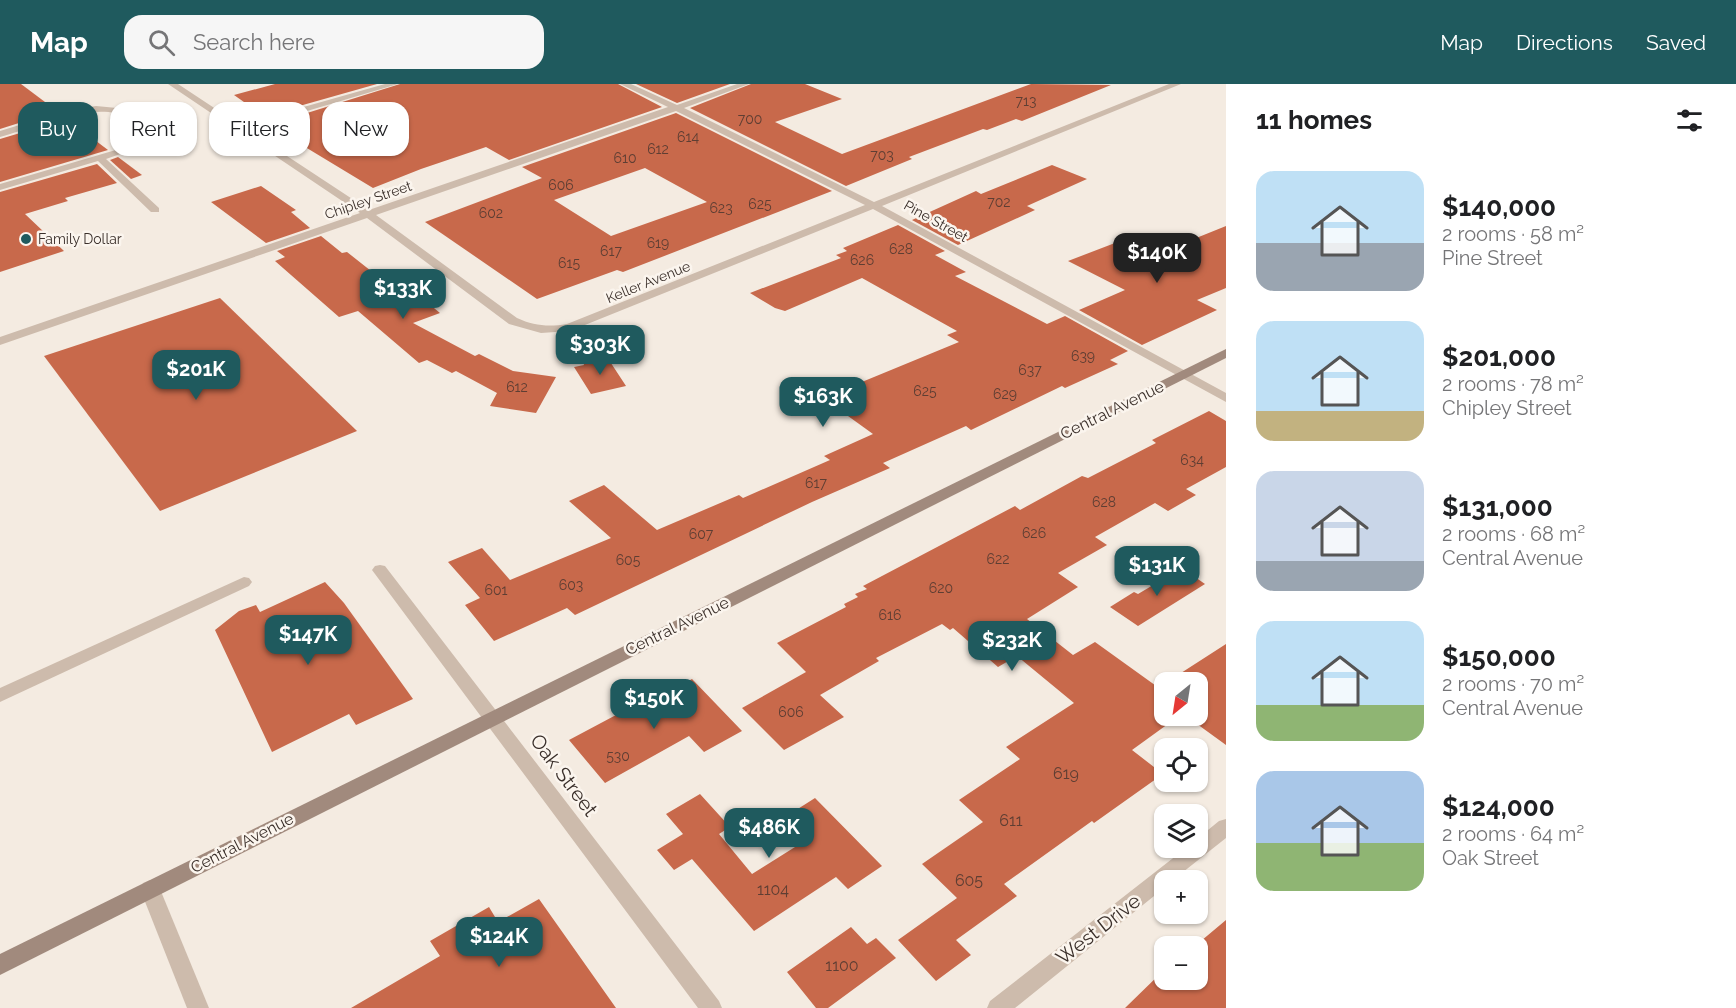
<!DOCTYPE html>
<meta charset="utf-8">
<style>
body{margin:0;font-family:Raleway,sans-serif;background:#f6f6f6;color:#202124;height:100vh;display:flex;flex-direction:column;font-size:22px;white-space:nowrap}
*{box-sizing:border-box;margin:0}
p{font-size:20px;color:#757577}
.icon{flex:none;width:33px;height:33px;fill:none;stroke:currentColor;stroke-width:2;stroke-linecap:round;stroke-linejoin:round}
.map{position:relative;flex:1;overflow:hidden}
.side{display:flex;flex-direction:column;background:#fff;width:510px}
.side>*{flex:none}
.hud{position:absolute;left:18px;top:18px;width:570px;height:54px;display:flex;gap:12px}
.needle{width:39px;rotate:210deg}
.buttons{position:absolute;left:1154px;top:588px;display:grid;gap:12px}
.buttons a{display:grid;place-items:center;width:54px;height:54px;border-radius:12px;background:#fff;box-shadow:0 2px 4px #0004;font-size:30px}
.price{position:absolute;translate:-50% -51px;padding:0 14px;border-radius:12px;background:#1f5a5e;color:#fff;font-size:20px;line-height:39px;filter:drop-shadow(0 2px 3px #0008)}
.price::after{content:'';position:absolute;left:50%;top:36px;width:18px;height:14px;margin-left:-9px;background:inherit;clip-path:polygon(0 0,100% 0,50% 100%)}
.price.current{background:#222;color:#fff}
ul{padding:0;list-style:none}
li{display:flex;align-items:center;gap:18px;height:150px;padding:0 30px}
li span{display:grid;place-items:center;flex:none;width:168px;height:120px;border-radius:18px;color:#555}
li>.icon{margin-inline-start:auto}
span .icon{width:72px;height:72px;fill:#fffc;stroke-width:1}
li b{font-size:26px}
h2{display:flex;justify-content:space-between;align-items:center;height:72px;padding:0 30px;font-size:26px}
.tag{padding:0 21px;border-radius:18px;background:#fff;box-shadow:0 2px 4px #0004;font-size:21px;line-height:54px}
.tag.current{background:#1f5a5e;color:#fff}
header{display:flex;align-items:center;gap:36px;box-sizing:border-box;height:84px;padding:0 30px;background:#1f5a5e;color:#fff}
header strong{font-size:28px}
nav{display:flex;gap:33px;margin-inline-start:auto;font-size:21px}
.search{width:420px;height:54px;background:#f6f6f6;display:flex;align-items:center;gap:15px;box-sizing:border-box;padding:0 21px;border-radius:18px;color:#757577;font-size:22px}
main{display:flex;flex:1;min-height:0}
.map>svg:first-child{display:block}
.building{fill:#c8694b;fill-rule:evenodd}
.lines{fill:none;stroke-linecap:round;stroke-linejoin:round}
.lane{fill:#cdbbac;fill-rule:evenodd}
.street{fill:#cdbbac;fill-rule:evenodd}
.secondary{fill:#a18a7d;fill-rule:evenodd}
.poi-dot{fill:#1f5a5e;stroke:#fbf5ee;stroke-width:2}
.labels{text-anchor:middle;dominant-baseline:central;stroke-width:5;stroke-linejoin:round;paint-order:stroke}
.number-label{font-size:14px;fill:#5e3e33}
.far-street-label{font-size:14px;fill:#3b302b;stroke:#fbf5ee}
.far-poi-label{font-size:14px;fill:#3b302b;stroke:#fbf5ee;text-anchor:start}
.street-label{font-size:16px;fill:#3b302b;stroke:#fbf5ee}
.near-number-label{font-size:16px;fill:#5e3e33}
.near-street-label{font-size:20px;fill:#3b302b;stroke:#fbf5ee}
</style>
<header>
<strong>Map</strong>
<div class="search"><svg class="icon" aria-label="search" viewBox="0 0 24 24"><circle cx="10" cy="10" r="6"/><path d="M15 15l6 6"/></svg>Search here</div>
<nav><a>Map</a><a>Directions</a><a>Saved</a></nav>
</header>
<main>
<div class="map">
<svg width="1226" height="924" viewBox="0 0 1226 924">
<rect width="100%" height="100%" fill="#f4ebe1"/>
<g class="building">
<polygon points="0,0 21,0 57,27 0,45"/>
<polygon points="275,0 377,0 264,32 234,11"/>
<polygon points="400,0 618,0 662,23 509,76 486,63 421,85 373,104 282,49 289,47 275,39"/>
<polygon points="636,0 730,0 677,19"/>
<polygon points="751,0 805,0 842,15 775,38 842,70 1031,0 1111,1 1022,37 1016,35 987,46 983,45 909,73 912,75 846,102 690,24"/>
<path d="M676,29L832,107L623,188L617,186L537,215L425,138L542,94L522,83ZM645,84L707,118L611,152L554,116Z"/>
<polygon points="67,35 108,66 0,98 0,55"/>
<polygon points="118,73 142,91 131,95 110,76"/>
<polygon points="97,80 117,99 65,114 68,117 25,130 64,167 0,188 0,108"/>
<polygon points="1052,81 1087,95 1027,122 1035,126 958,161 912,136 976,107 981,110"/>
<polygon points="261,102 296,126 291,128 310,144 266,159 211,118"/>
<polygon points="898,141 945,167 935,171 966,188 955,192 1047,240 1065,232 1128,267 1110,276 1118,280 1065,304 1062,302 971,346 966,342 883,379 890,384 812,418 575,531 567,524 494,557 465,521 480,514 448,478 482,464 510,496 611,454 569,417 604,401 657,446 739,411 743,414 830,376 824,372 873,350 823,314 959,258 947,251 957,247 862,194 785,227 775,224 750,209 841,174 836,171 847,167 843,164"/>
<polygon points="1226,142 1226,204 1197,216 1217,226 1142,261 1079,226 1125,206 1068,177 1128,154 1159,169"/>
<polygon points="321,152 342,169 347,168 385,198 400,196 440,229 413,239 475,272 479,270 513,287 556,293 536,329 490,322 497,309 456,287 452,289 427,276 419,279 358,227 339,233 275,177 285,173 277,167"/>
<polygon points="220,214 357,347 160,427 44,272"/>
<polygon points="607,273 626,302 591,310 574,283 584,281 583,278"/>
<polygon points="1209,327 1226,337 1226,383 1186,405 1196,411 1168,427 1155,419 1095,453 1107,461 1058,489 1078,503 1027,535 1073,571 1095,558 1159,604 1164,601 1164,632 1179,632 1132,666 1163,690 1094,739 1092,737 1004,800 1017,812 956,856 971,871 936,897 898,856 957,814 922,780 983,738 959,716 1020,675 1006,663 1074,619 1017,572 998,583 953,544 950,546 942,540 876,574 879,577 820,611 844,633 784,666 742,624 806,588 777,559 846,523 844,520 858,513 855,510 867,505 863,502 1015,422 1020,426 1082,392 1088,394 1156,359 1152,356"/>
<polygon points="1182,484 1205,500 1138,542 1110,523 1134,508 1138,510"/>
<polygon points="325,498 344,519 413,615 356,641 349,630 272,668 215,546 239,527 256,521 260,528"/>
<polygon points="1226,560 1226,661 1186,632 1197,632 1197,598 1167,598"/>
<polygon points="692,595 742,647 704,668 689,652 605,699 569,656 663,606 666,609"/>
<polygon points="700,710 730,743 719,750 752,790 803,758 782,735 815,714 882,782 848,805 836,793 754,847 692,775 674,786 657,766 683,750 666,730"/>
<polygon points="539,815 616,924 351,924 440,872 430,857 489,823 498,838"/>
<polygon points="1226,836 1226,924 1125,924 1164,886 1164,896 1197,896 1197,862 1195,862"/>
<polygon points="851,843 867,860 876,854 896,874 828,924 816,924 787,888"/>
</g>
<g class="lines">
<g class="lane">
<path d="M96,22L117,24L138,33L146,37L153,51L143,62L106,75L159,124V128H151L98,77L0,106V100L126,63L137,58L143,51C123,2 35,44 0,53V47L65,27Z"/>
<polygon points="244,493 249,494 252,498 249,502 0,618 0,604"/>
<polygon points="150,796 157,799 160,805 209,924 187,924 140,805 143,799"/>
</g>
<g class="street">
<path d="M168,0H178L240,41L385,0H398L246,45L369,126L668,23L620,0H631L677,21L737,0H749L684,24L874,118L1169,0H1181L882,122L1226,309V318L873,125L570,247L541,249L509,240L367,134L0,261V253L360,129ZM676,27L865,121L567,240C549,243 534,242 517,234L376,131Z"/>
<polygon points="380,481 385,482 719,917 722,924 698,924 375,490 372,486 375,482"/>
<polygon points="1226,735 1226,754 1173,796 1164,796 1164,804 1015,924 987,924 990,917 1186,764 1197,764 1197,755 1219,737"/>
</g>
<polygon class="secondary" points="1226,265 1226,274 0,891 0,870"/>
</g>
<circle class="poi-dot" cx="26" cy="155" r="6"/>
<g class="labels">
<g class="number-label">
<text x="1026" y="17">713</text>
<text x="750" y="35">700</text>
<text x="688" y="53">614</text>
<text x="658" y="65">612</text>
<text x="882" y="71">703</text>
<text x="625" y="74">610</text>
<text x="561" y="101">606</text>
<text x="999" y="118">702</text>
<text x="760" y="120">625</text>
<text x="721" y="124">623</text>
<text x="491" y="129">602</text>
<text x="658" y="159">619</text>
<text x="901" y="165">628</text>
<text x="611" y="167">617</text>
<text x="862" y="176">626</text>
<text x="569" y="179">615</text>
<text x="1083" y="272">639</text>
<text x="1030" y="286">637</text>
<text x="517" y="303">612</text>
<text x="925" y="307">625</text>
<text x="1005" y="310">629</text>
<text x="1192" y="376">634</text>
<text x="816" y="399">617</text>
<text x="1104" y="418">628</text>
<text x="1034" y="449">626</text>
<text x="701" y="450">607</text>
<text x="998" y="475">622</text>
<text x="628" y="476">605</text>
<text x="571" y="501">603</text>
<text x="941" y="504">620</text>
<text x="496" y="506">601</text>
<text x="890" y="531">616</text>
<text x="791" y="628">606</text>
<text x="618" y="672">530</text>
</g>
<g class="far-street-label">
<text transform="translate(368 116) rotate(-19)">Chipley Street</text>
<text transform="translate(936 137) rotate(29)">Pine Street</text>
<text transform="translate(648 198) rotate(-22)">Keller Avenue</text>
</g>
<g class="far-poi-label">
<text x="38" y="155">Family Dollar</text>
</g>
<g class="street-label">
<text transform="translate(1112 326) rotate(-26)">Central Avenue</text>
<text transform="translate(677 542) rotate(-26)">Central Avenue</text>
<text transform="translate(242 759) rotate(-27)">Central Avenue</text>
</g>
<g class="near-number-label">
<text x="1066" y="689">619</text>
<text x="1011" y="736">611</text>
<text x="969" y="796">605</text>
<text x="773" y="805">1104</text>
<text x="842" y="881">1100</text>
</g>
<g class="near-street-label">
<text transform="translate(564 691) rotate(53)">Oak Street</text>
<text transform="translate(1098 845) rotate(-38)">West Drive</text>
</g>
</g>
</svg>
<div class="buttons">
<a><svg class="needle" viewBox="-14 -14 28 28"><path d="M0-13l5 13h-10z" fill="#e53935"/><path d="M0 13l5-13h-10z" fill="#757577"/></svg></a>
<a><svg class="icon" aria-label="locate" viewBox="0 0 24 24"><circle cx="12" cy="12" r="6"/><path d="M12 2v4M12 18v4M2 12h4M18 12h4"/></svg></a>
<a><svg class="icon" aria-label="layers" viewBox="0 0 24 24"><path d="M12 4l9 5-9 5-9-5zM3 14l9 5 9-5"/></svg></a>
<a>+</a>
<a>−</a>
</div>
<b class="price current" style="left:1157px;top:200px">$140K</b>
<b class="price" style="left:403px;top:236px">$133K</b>
<b class="price" style="left:600px;top:292px">$303K</b>
<b class="price" style="left:196px;top:317px">$201K</b>
<b class="price" style="left:823px;top:344px">$163K</b>
<b class="price" style="left:1157px;top:513px">$131K</b>
<b class="price" style="left:308px;top:582px">$147K</b>
<b class="price" style="left:1012px;top:588px">$232K</b>
<b class="price" style="left:654px;top:646px">$150K</b>
<b class="price" style="left:769px;top:775px">$486K</b>
<b class="price" style="left:499px;top:884px">$124K</b>
<div class="hud">
<a class="tag current">Buy</a>
<a class="tag">Rent</a>
<a class="tag">Filters</a>
<a class="tag">New</a>
</div>
</div>
<section class="side">
<h2>11 homes<svg class="icon" aria-label="filters" viewBox="0 0 24 24"><path d="M4 7h16M4 17h16"/><circle cx="9" cy="7" r="2"/><circle cx="15" cy="17" r="2"/></svg></h2>
<ul>
<li><span style="background:linear-gradient(#bfe0f5 60%,#9aa5b1 0)"><svg class="icon" aria-label="home" viewBox="0 0 24 24"><path d="M3 11l9-7 9 7M6 9v11h12V9"/></svg></span><div><b>$140,000</b><p>2 rooms · 58 m²</p><p>Pine Street</p></div></li>
<li><span style="background:linear-gradient(#bfe0f5 75%,#c2b280 0)"><svg class="icon" aria-label="home" viewBox="0 0 24 24"><path d="M3 11l9-7 9 7M6 9v11h12V9"/></svg></span><div><b>$201,000</b><p>2 rooms · 78 m²</p><p>Chipley Street</p></div></li>
<li><span style="background:linear-gradient(#c9d6e8 75%,#9aa5b1 0)"><svg class="icon" aria-label="home" viewBox="0 0 24 24"><path d="M3 11l9-7 9 7M6 9v11h12V9"/></svg></span><div><b>$131,000</b><p>2 rooms · 68 m²</p><p>Central Avenue</p></div></li>
<li><span style="background:linear-gradient(#bfe0f5 70%,#8fb573 0)"><svg class="icon" aria-label="home" viewBox="0 0 24 24"><path d="M3 11l9-7 9 7M6 9v11h12V9"/></svg></span><div><b>$150,000</b><p>2 rooms · 70 m²</p><p>Central Avenue</p></div></li>
<li><span style="background:linear-gradient(#a9c7e8 60%,#8fb573 0)"><svg class="icon" aria-label="home" viewBox="0 0 24 24"><path d="M3 11l9-7 9 7M6 9v11h12V9"/></svg></span><div><b>$124,000</b><p>2 rooms · 64 m²</p><p>Oak Street</p></div></li>
</ul>
</section>
</main>
